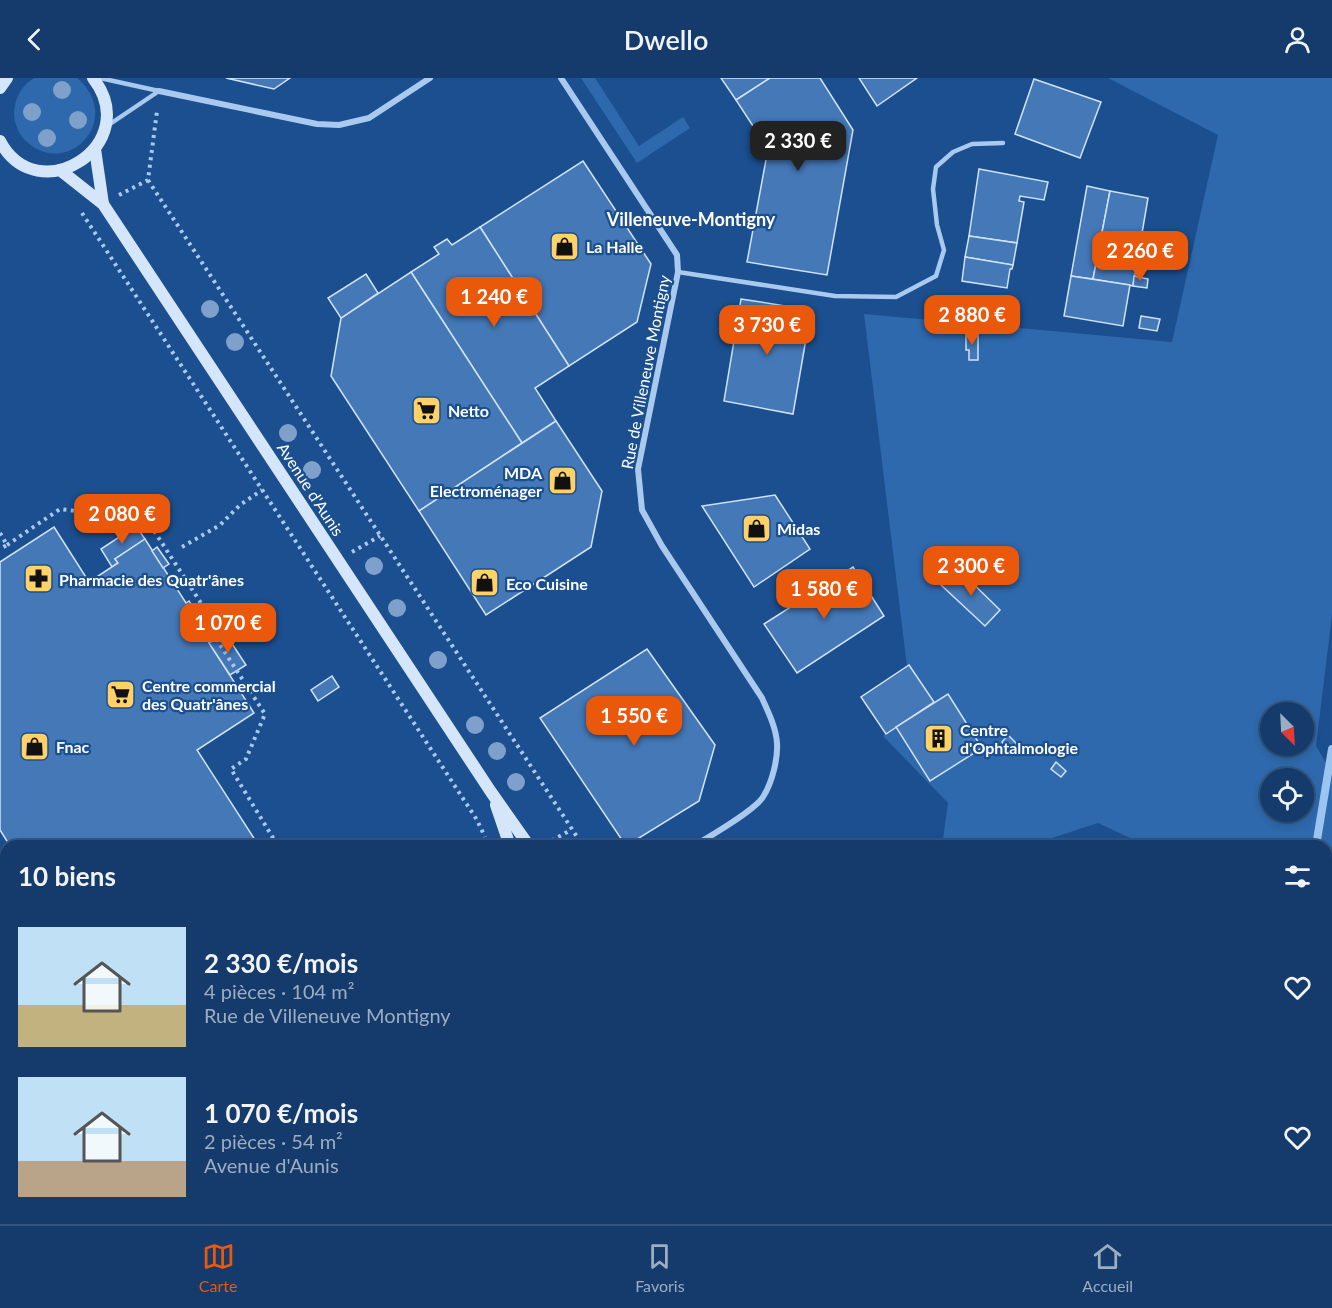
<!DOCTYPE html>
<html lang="fr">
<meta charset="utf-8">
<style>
body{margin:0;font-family:Lato,sans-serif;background:#214673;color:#f1f3f6;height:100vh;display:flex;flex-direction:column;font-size:22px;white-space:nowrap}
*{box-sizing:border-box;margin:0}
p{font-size:20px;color:#9dadc1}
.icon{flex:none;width:33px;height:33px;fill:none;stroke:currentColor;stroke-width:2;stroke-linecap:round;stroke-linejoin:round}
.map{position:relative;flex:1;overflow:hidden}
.details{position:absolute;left:0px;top:762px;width:1332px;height:384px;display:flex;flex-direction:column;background:#143b6b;border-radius:18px 18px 0 0;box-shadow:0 3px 9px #0003,0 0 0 2px #33557e}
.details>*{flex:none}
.needle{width:39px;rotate:156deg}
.controls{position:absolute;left:1260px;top:624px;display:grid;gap:12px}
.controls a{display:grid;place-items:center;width:54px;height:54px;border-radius:50%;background:#143b6b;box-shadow:0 3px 9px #0003,0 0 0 2px #33557e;font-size:30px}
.price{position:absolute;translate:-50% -51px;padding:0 14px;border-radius:12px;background:#ea580c;color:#fff;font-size:20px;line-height:39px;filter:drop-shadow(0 2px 3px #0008)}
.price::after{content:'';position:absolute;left:50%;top:36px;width:18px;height:14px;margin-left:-9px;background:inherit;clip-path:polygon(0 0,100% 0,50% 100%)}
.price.selected{background:#222;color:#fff}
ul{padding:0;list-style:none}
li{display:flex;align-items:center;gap:18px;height:150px;padding:0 18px}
li span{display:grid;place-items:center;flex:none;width:168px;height:120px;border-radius:0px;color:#555}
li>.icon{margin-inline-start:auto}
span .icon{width:72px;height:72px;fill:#fffc;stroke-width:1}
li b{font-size:26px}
h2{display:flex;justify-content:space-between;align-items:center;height:72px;padding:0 18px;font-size:26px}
header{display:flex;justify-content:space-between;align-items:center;height:78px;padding:0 18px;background:#143b6b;font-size:27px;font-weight:600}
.menu{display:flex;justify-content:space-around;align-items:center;height:84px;border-top:2px solid #33557e;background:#143b6b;font-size:16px;color:#9dadc1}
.menu a{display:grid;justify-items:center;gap:3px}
.menu .selected{color:#ea580c}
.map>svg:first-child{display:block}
.green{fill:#2e69ad;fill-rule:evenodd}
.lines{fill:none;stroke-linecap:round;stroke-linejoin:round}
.stream{stroke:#9cc4f0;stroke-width:8}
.building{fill:#4478b7;stroke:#cfe3fa;stroke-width:1.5}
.path{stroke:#a9c9ee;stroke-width:4;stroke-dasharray:3 4.5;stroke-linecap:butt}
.service{stroke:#a9c9ee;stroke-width:4.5}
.minor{stroke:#a9c9ee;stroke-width:6}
.secondary{stroke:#d6e6fa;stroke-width:12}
.primary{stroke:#f0f6ff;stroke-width:15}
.rail{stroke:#fff;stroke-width:4.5;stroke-dasharray:10 4.5;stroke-linecap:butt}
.tree{fill:#7ea0ca}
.labels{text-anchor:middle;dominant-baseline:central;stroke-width:4.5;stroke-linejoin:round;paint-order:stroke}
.poi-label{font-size:16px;font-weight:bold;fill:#fff;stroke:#1b4f8f;text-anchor:start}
.street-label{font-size:16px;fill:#fff;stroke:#1b4f8f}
.neighbourhood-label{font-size:18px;font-weight:bold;fill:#fff;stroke:#1b4f8f}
</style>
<header><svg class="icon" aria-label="back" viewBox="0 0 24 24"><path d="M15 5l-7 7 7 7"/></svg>Dwello<svg class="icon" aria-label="person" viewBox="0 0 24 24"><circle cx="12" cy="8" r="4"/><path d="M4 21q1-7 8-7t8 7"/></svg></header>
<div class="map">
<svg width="1332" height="1146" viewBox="0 0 1332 1146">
<rect width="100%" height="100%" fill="#1b4f8f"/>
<g class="green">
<path d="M34,0H77C125,41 68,101 27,64C19,57 14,46 14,35C15,20 21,8 34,0Z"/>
<polygon points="581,0 595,0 639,68 683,39 690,50 637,85"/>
<path d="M1108,0H1332V537L1316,668L1332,695V768L1326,811V768H1147L1098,745L1049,761L1043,768H942L948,725L883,658L912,630L864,236L1172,264L1218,57ZM1270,634H1304V668H1270ZM1270,700H1304V734H1270Z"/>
<polygon points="1332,1083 1332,1146 1310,1146 1312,1140 1326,1140 1326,1100"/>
<polygon points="1184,1140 1267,1140 1265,1146 1183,1146"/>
</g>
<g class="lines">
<g class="stream">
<polyline points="1316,768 1332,671"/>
<polyline points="1208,1146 1209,1140"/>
</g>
</g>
<g class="building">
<polygon points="226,0 290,0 274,11"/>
<polygon points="721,0 770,0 736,22"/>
<polygon points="770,0 820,0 853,52 827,197 747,184 768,71 736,22"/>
<polygon points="859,0 917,0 877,28"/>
<polygon points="1034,1 1101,24 1080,80 1015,56"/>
<polygon points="583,83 651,186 637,244 569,288 480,149"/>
<polygon points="979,91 1048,104 1044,122 1020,118 1019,123 1024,124 1017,165 969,158"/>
<polygon points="1087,108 1110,113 1093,201 1071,198"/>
<polygon points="1110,113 1148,120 1133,208 1093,201"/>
<polygon points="480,149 569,288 535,310 556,343 522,365 411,194 439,176 434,169 447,161 452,167"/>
<polygon points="969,158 1017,165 1013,187 965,179"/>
<polygon points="965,179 1013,187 1012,191 1010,191 1007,210 962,203"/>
<polygon points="411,194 522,365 419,433 331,298 341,240"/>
<polygon points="366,196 378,215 341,240 328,220"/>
<polygon points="1071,198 1130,207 1123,248 1064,238"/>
<polygon points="1134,198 1148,201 1147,210 1133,208"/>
<polygon points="741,221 811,232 793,336 724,323"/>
<polygon points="1141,238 1160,241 1157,253 1139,250"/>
<polygon points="966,256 978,256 978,282 969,282 969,272 966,272"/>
<polygon points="556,343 602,413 591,469 486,537 419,433"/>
<polygon points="775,417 810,471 754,509 702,428"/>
<polygon points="136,448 145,461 115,481 118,485 112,489 101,471"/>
<polygon points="54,449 89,504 118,485 115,481 145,461 186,525 189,523 195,532 190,535 254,635 197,672 259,768 10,768 0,752 0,484"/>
<polygon points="157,469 169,486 163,490 152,473"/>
<polygon points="853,489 884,538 797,595 764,546"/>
<polygon points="957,490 1000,532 985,548 941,507"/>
<polygon points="225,555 246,587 230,597 209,565"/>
<polygon points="647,571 715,667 699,723 626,768 540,640"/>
<polygon points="909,587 934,624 886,656 861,619"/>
<polygon points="332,598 339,609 318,623 311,612"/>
<polygon points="948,616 982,670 930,703 896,649"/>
<polygon points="1008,657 1017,666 1010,672 1002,664"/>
<polygon points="1056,684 1066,693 1061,699 1051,691"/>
<polygon points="6,826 6,885 0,871 0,830"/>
<polygon points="188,1140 256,1140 260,1146 179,1146"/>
<polygon points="481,1140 503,1140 507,1146 485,1146"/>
<polygon points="618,1140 645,1140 636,1146 622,1146"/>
<polygon points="801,1140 834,1140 837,1146 804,1146"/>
<polygon points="940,1140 991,1140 981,1146 930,1146"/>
<polygon points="998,1140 1020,1140 1011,1146 1001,1146"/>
</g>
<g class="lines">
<g class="path">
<polyline points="148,102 583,768"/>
<polyline points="119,117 148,102 157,33"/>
<polyline points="82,135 477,742 485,759"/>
<polyline points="0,455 7,467 0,471"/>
<polyline points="7,467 60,431 147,442 210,539 215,559"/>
<polyline points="182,469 220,447 240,427 262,412"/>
<polyline points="352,474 380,458"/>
<polyline points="232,548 215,559 250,613 267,602"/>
<polyline points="250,613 265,636 246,681 231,691 278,768"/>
<polyline points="545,766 571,752"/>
<polyline points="733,1140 737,1146"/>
</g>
<g class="service">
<polyline points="100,0 159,13"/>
<polyline points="107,48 159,13"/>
<polyline points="678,194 835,218 896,219 936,198 944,172 937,147 933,111 936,89 953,74 972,66 1003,65"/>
<polyline points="525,1146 526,1140"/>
</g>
<g class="minor">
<path d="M561,0L677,177L678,194L638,391L642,432L662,468L762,620C768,634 776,649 777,665C778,681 772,705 763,719C754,733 710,758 694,768"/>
<polyline points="159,13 317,46 339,47 369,40 430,0"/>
<polyline points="440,1146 441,1140"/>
<polyline points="908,1146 918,1140"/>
</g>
<g class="secondary">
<polyline points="0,10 7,0"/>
<path d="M0,63C37,134 145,67 93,0"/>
<polyline points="95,71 103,126"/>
<polyline points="60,92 103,126 491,714 529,768"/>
<polyline points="496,727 510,768"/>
<polyline points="771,1140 775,1146"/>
</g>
<g class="primary">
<polyline points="1326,1036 1332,1019"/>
<polyline points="1285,1146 1287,1140"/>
</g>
<g class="rail">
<polyline points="0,1026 6,1041"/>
<polyline points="0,1064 6,1079"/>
<polyline points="30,1140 33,1146"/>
<polyline points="46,1140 48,1146"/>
</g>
</g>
<g class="tree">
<circle cx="62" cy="12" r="9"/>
<circle cx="32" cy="34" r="9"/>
<circle cx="78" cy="42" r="9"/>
<circle cx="47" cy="60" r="9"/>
<circle cx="210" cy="231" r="9"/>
<circle cx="235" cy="264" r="9"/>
<circle cx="288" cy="355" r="9"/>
<circle cx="312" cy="392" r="9"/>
<circle cx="374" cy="488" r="9"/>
<circle cx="397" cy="530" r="9"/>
<circle cx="438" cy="582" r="9"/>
<circle cx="475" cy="647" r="9"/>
<circle cx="497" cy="673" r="9"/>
<circle cx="516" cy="704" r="9"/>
</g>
<defs>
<symbol id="shop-square" viewBox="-11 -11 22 22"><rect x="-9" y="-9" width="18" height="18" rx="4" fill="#ffd166" stroke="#1b4f8f"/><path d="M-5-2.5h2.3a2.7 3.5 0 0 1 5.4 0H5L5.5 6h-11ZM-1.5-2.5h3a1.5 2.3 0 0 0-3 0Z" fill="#111"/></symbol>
<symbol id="supermarket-square" viewBox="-11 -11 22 22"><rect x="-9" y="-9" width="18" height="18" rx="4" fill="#ffd166" stroke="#1b4f8f"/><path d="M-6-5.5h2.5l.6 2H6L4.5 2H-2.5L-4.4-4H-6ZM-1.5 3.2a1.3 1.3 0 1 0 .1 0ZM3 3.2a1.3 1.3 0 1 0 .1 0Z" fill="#111"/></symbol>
<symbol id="pharmacy-square" viewBox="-11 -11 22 22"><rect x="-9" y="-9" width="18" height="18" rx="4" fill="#ffd166" stroke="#1b4f8f"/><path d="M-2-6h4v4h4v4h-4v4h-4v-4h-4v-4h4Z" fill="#111"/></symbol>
<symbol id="building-square" viewBox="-11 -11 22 22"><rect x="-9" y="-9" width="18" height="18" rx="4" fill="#ffd166" stroke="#1b4f8f"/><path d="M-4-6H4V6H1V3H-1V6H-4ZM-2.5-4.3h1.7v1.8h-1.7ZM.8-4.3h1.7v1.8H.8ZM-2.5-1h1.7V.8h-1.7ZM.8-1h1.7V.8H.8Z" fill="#111"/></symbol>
</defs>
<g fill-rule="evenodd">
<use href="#shop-square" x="548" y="152" width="33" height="33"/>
<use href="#supermarket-square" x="410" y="316" width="33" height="33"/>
<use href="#shop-square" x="546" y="386" width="33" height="33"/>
<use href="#shop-square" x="740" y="434" width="33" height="33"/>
<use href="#pharmacy-square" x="22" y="484" width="33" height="33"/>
<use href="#shop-square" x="468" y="488" width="33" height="33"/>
<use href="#supermarket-square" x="104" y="600" width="33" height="33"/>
<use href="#building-square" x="922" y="644" width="33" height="33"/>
<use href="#shop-square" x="18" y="652" width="33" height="33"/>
</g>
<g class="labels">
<g class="poi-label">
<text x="586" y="168">La Halle</text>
<text x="448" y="332">Netto</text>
<text x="542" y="394" text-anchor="end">MDA<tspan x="542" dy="18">Electroménager</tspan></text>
<text x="777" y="450">Midas</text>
<text x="59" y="501">Pharmacie des Quatr'ânes</text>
<text x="506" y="505">Eco Cuisine</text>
<text x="142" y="607">Centre commercial<tspan x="142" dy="18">des Quatr'ânes</tspan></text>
<text x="960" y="651">Centre<tspan x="960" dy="18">d'Ophtalmologie</tspan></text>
<text x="56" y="668">Fnac</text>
</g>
<g class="street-label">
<text transform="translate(645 294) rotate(-79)">Rue de Villeneuve Montigny</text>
<text transform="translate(311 411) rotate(57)">Avenue d'Aunis</text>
</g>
<g class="neighbourhood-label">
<text x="691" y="141">Villeneuve-Montigny</text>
</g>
</g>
</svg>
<div class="controls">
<a><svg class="needle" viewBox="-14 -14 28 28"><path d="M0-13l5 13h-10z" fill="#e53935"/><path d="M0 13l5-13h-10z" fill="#9dadc1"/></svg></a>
<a><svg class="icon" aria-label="locate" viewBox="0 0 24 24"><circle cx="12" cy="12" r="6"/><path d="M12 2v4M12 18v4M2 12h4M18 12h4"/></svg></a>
</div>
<b class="price selected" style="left:798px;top:94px">2 330 €</b>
<b class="price" style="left:1140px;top:204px">2 260 €</b>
<b class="price" style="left:494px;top:250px">1 240 €</b>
<b class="price" style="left:972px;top:268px">2 880 €</b>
<b class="price" style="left:767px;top:278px">3 730 €</b>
<b class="price" style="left:122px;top:467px">2 080 €</b>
<b class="price" style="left:971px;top:519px">2 300 €</b>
<b class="price" style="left:824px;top:542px">1 580 €</b>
<b class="price" style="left:228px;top:576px">1 070 €</b>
<b class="price" style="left:634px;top:669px">1 550 €</b>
<section class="details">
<h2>10 biens<svg class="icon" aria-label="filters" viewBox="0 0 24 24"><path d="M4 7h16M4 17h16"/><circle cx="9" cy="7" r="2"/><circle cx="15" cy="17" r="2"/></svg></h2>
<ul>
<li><span style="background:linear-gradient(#bfe0f5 65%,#c2b280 0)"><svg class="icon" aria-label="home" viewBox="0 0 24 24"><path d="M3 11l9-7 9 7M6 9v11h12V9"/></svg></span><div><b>2 330 €/mois</b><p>4 pièces · 104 m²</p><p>Rue de Villeneuve Montigny</p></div><svg class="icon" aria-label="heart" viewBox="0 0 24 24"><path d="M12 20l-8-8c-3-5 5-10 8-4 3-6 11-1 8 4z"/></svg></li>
<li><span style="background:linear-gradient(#bfe0f5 70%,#b9a48a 0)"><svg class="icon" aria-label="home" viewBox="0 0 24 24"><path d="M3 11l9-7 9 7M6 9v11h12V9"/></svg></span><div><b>1 070 €/mois</b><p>2 pièces · 54 m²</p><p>Avenue d'Aunis</p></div><svg class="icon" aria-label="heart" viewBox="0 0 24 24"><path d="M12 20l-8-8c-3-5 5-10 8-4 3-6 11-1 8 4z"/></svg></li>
</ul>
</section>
</div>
<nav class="menu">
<a class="selected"><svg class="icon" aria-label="map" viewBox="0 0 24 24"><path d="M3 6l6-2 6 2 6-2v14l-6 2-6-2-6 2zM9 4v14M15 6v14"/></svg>Carte</a>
<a><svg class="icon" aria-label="saved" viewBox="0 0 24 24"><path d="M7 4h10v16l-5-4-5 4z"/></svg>Favoris</a>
<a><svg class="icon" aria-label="home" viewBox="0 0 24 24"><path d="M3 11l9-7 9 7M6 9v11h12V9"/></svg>Accueil</a>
</nav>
